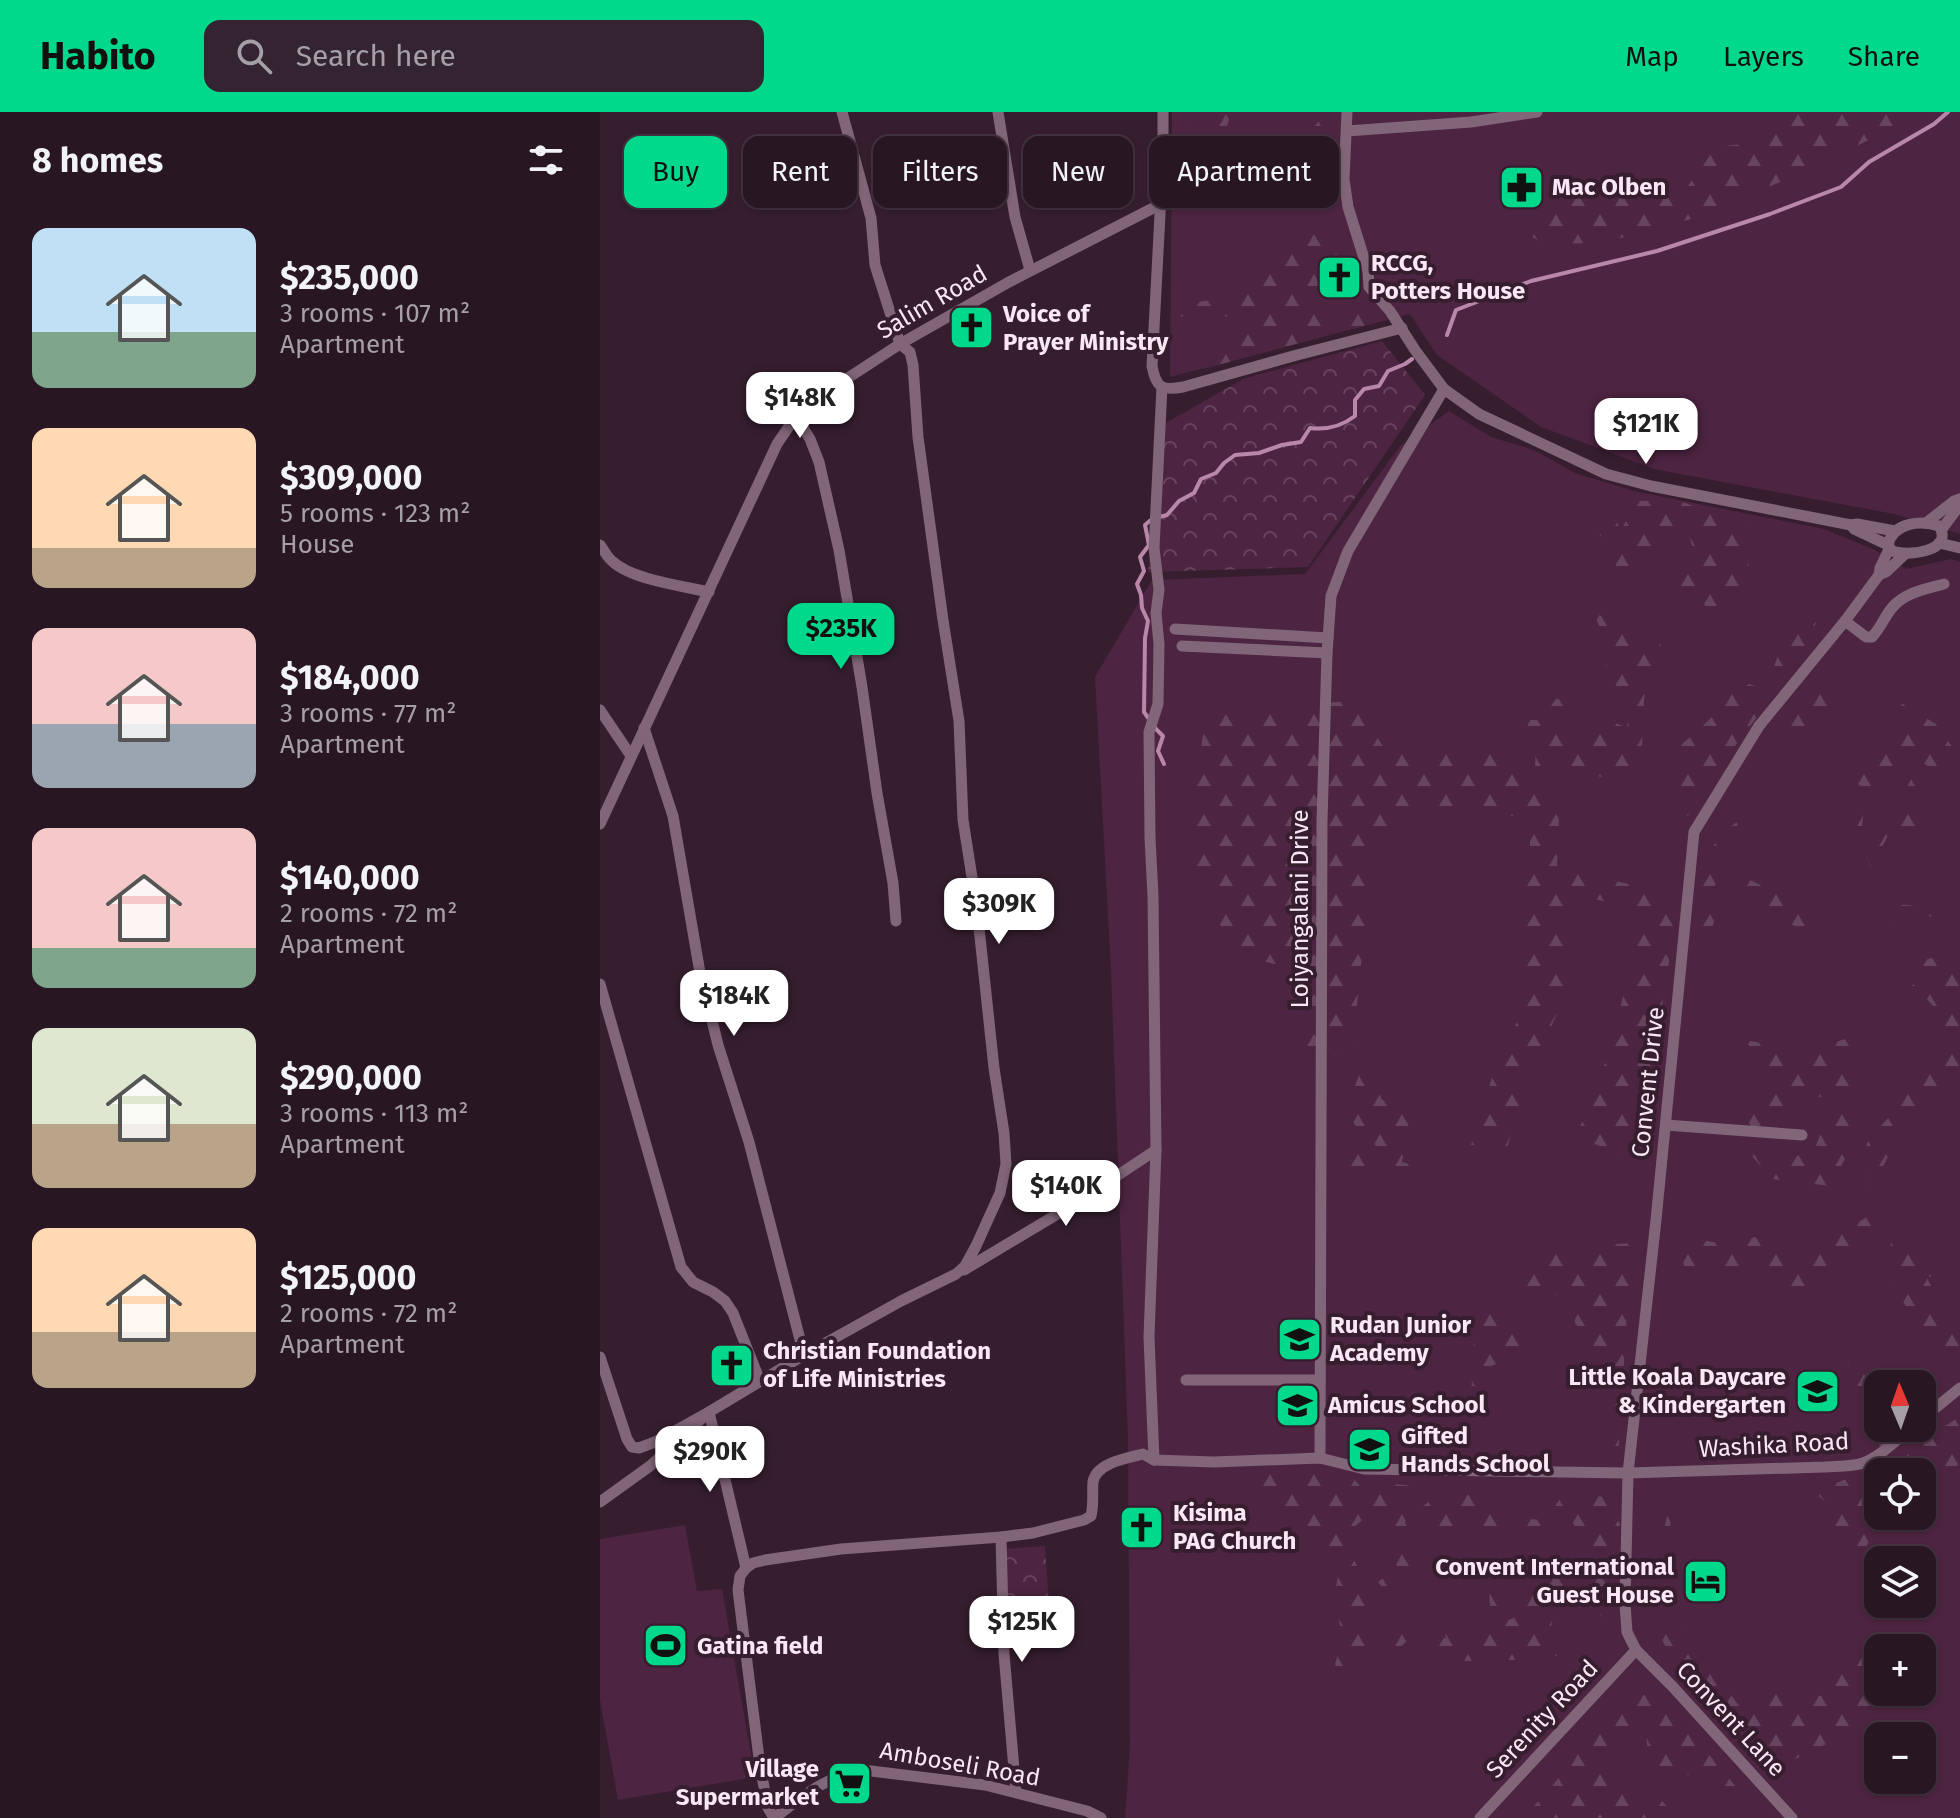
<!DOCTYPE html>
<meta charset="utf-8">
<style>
body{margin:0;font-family:"Fira Sans",sans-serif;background:#342330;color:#f1f3f6;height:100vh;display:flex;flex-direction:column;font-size:30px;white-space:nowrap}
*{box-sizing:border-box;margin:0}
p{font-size:26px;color:#a59fa6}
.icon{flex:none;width:44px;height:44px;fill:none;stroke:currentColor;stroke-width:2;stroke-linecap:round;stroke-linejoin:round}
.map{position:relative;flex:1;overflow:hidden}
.panel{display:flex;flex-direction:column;background:#281623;width:600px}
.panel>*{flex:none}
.hud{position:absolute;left:24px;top:24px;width:760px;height:72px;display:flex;gap:16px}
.needle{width:52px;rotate:358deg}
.fabs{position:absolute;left:1264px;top:1258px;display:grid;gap:16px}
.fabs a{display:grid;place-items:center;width:72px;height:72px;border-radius:16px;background:#281623;box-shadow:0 2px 6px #0004,0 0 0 2px #443541;font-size:40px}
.price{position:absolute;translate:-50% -68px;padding:0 18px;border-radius:16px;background:#fff;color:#222;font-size:26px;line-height:52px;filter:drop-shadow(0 2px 4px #0008)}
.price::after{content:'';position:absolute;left:50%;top:48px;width:24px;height:18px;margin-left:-12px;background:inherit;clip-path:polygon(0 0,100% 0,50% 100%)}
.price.current{background:#00d98c;color:#111}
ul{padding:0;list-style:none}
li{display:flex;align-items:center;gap:24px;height:200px;padding:0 32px}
li span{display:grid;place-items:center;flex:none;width:224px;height:160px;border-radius:16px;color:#555}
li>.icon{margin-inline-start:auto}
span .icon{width:96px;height:96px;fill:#fffc;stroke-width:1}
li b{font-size:34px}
h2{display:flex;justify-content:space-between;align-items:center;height:96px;padding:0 32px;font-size:34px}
.tag{padding:0 28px;border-radius:16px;background:#281623;box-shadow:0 2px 6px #0004,0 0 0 2px #443541;font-size:28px;line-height:72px}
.tag.current{background:#00d98c;color:#111}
header{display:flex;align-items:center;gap:48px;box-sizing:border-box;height:112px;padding:0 40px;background:#00d98c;color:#111}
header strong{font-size:38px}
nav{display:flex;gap:44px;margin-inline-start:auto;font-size:28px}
.search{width:560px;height:72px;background:#342330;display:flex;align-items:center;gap:20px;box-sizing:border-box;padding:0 28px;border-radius:16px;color:#a59fa6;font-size:30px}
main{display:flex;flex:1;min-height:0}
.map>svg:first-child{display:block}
.green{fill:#4d2441;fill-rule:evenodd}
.forest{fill:url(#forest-firs)}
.park{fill:url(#park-crowns)}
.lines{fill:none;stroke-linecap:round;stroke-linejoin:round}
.stream{stroke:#b887aa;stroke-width:4}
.minor{stroke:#816578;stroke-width:11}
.labels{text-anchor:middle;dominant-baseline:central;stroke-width:8;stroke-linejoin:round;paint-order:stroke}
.poi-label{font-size:24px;font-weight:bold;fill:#f9e8f3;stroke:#361e2f;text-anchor:start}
.street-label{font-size:24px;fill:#f9e8f3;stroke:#361e2f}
</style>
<header>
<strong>Habito</strong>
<div class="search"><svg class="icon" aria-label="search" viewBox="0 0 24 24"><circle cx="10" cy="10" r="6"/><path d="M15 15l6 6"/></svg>Search here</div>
<nav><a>Map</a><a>Layers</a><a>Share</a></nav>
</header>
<main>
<section class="panel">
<h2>8 homes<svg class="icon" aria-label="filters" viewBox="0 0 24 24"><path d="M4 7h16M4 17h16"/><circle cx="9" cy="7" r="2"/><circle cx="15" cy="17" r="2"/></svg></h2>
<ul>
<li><span style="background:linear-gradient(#bfe0f5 65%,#7fa58c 0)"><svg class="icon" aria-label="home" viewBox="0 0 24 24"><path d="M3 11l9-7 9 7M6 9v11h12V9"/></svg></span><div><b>$235,000</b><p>3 rooms · 107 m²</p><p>Apartment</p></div></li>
<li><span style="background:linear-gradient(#ffd9b3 75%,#b9a48a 0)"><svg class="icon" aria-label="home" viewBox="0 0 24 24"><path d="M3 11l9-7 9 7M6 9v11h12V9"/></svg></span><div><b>$309,000</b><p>5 rooms · 123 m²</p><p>House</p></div></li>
<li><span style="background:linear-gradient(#f6c9c9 60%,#9aa5b1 0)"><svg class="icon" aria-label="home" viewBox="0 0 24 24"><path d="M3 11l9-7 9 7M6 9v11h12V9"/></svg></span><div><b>$184,000</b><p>3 rooms · 77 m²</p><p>Apartment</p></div></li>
<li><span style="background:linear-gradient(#f6c9c9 75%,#7fa58c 0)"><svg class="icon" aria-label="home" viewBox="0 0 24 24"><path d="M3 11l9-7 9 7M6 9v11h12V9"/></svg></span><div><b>$140,000</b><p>2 rooms · 72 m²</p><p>Apartment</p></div></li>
<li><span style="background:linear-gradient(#dfe7d0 60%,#b9a48a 0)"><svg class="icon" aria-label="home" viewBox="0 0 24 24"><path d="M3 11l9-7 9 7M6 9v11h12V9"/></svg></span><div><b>$290,000</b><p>3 rooms · 113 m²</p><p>Apartment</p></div></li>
<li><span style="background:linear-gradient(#ffd9b3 65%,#b9a48a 0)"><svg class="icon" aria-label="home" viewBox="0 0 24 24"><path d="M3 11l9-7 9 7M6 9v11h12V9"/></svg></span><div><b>$125,000</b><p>2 rooms · 72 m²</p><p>Apartment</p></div></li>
</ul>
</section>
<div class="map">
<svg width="1360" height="1706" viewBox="0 0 1360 1706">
<defs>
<pattern id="forest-firs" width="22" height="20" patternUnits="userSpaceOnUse" patternTransform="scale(2)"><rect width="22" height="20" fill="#4d2441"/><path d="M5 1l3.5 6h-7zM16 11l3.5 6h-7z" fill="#67445d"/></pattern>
<pattern id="park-crowns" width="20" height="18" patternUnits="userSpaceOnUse" patternTransform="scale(2)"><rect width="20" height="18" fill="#4d2441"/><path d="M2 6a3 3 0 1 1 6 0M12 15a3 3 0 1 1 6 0" fill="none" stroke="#67445d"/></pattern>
</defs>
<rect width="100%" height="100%" fill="#361e2f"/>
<g class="green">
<polygon points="572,0 1360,0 1360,422 1294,402 1054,357 941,315 837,243 810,202 570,265"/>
<path d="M849,299L891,325L934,338L975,361L1034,379L1224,417L1273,437L1306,457L1351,447L1360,450V1706H525L530,1634L528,1329L511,859L495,565L552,468L705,462L800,334ZM1278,1272H1322V1316H1278ZM1278,1360H1322V1404H1278ZM1278,1448H1322V1492H1278ZM1278,1536H1322V1580H1278ZM1278,1624H1322V1668H1278Z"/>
<polygon points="85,1413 97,1479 122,1477 155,1665 18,1688 0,1588 0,1427"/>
</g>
<g class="forest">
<polygon points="589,0 635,0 630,4 624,26 653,36 675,26 684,19 711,19 722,5 733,28 720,43 588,53"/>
<polygon points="1173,0 1318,0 1273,26 1192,65 1095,106 1006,130 945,133 918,116 988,78 1040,67 1085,78 1116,35 1168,29"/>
<polygon points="719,118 741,132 740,165 709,197 762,193 774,211 603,257 612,232 640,223 628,204 606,207 571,203 602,189 640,187"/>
<polygon points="1077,388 1159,418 1147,458 1123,503 1076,478 1094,441 1086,412 1062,428 1033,478 1017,475 1015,435 990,416 1011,399 1021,418 1038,389"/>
<polygon points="994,501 1048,523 1061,533 1048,563 1044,588 1041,656 1033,667 935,660 936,622 922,608 941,608 956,587 973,588 968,603 971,619 1009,608 1027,616 1028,586 1006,563 1006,532"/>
<polygon points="1216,510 1207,540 1134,635 1096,701 1078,707 1080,667 1078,635 1094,622 1113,604 1122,580 1135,568 1166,577 1187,518"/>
<polygon points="1223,570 1238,585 1223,620 1199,636 1190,615 1210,584"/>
<polygon points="754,588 784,636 847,634 908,644 959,703 957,754 1079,785 1062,895 1048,1052 976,1025 1003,958 1047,797 965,782 963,887 930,964 907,1036 871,1033 895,956 927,889 919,818 930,752 930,705 814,699 773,736 753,931 706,964 704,858 632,843 589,734 605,605"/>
<polygon points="1296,588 1336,612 1353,636 1336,659 1316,647 1268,680 1254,669 1258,644 1291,636 1306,618"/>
<polygon points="1312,665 1333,671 1313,695 1334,723 1316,717 1289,722 1271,755 1260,733 1243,706 1264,696 1262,715 1272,731 1278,715 1296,699"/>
<polygon points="1137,710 1140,729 1122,751 1109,793 1115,808 1103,836 1098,800 1106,749 1120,722"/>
<polygon points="1146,766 1214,799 1210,838 1197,815 1148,791"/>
<polygon points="1288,792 1308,793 1355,802 1358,817 1325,802 1318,820 1295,825"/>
<polygon points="1331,846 1360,854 1360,959 1353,971 1330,976 1319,1000 1293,1035 1272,1076 1259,1052 1269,1027 1291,1003 1305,970 1332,948 1350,925 1332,916 1322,904 1334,895 1324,884 1314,895 1300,886 1315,871 1304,856"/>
<polygon points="1255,924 1252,966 1254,1029 1231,1074 1172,1067 1145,1036 1180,1046 1213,1042 1235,982 1209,987 1192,1006 1153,1019 1144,1000 1176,982 1164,956 1145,928 1177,934 1217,936"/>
<polygon points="765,947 782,988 812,991 802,1050 844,1060 768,1055 737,1055 747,1045 777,1035 754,1012 752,982"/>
<polygon points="1309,1090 1272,1130 1233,1144 1210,1176 1175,1174 1147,1153 1085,1159 1078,1123 1133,1134 1174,1117 1189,1146 1218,1133 1267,1105"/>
<path d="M1298,1120L1335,1147L1356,1168L1326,1164L1348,1206L1360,1209V1266C1345,1244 1282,1171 1284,1149C1285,1140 1294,1128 1298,1120Z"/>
<path d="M1036,1131L1028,1186L1018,1347C1007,1310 1007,1287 1011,1249L991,1232L975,1211L974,1184L921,1182L947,1141L994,1133Z"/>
<polygon points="914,1195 926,1220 914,1247 887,1255 885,1314 871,1286 874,1226 888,1197"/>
<polygon points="1243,1224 1283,1272 1278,1272 1278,1289 1271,1288 1251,1270"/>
<polygon points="1276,1302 1278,1302 1278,1316 1322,1316 1322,1309 1347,1313 1360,1304 1360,1351 1327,1383 1322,1379 1322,1360 1278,1360 1278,1401 1265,1440 1222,1421 1240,1405 1215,1380 1306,1342 1238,1339"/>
<path d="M671,1359L723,1360L753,1366L772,1388L794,1372L826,1375L805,1410L813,1431L815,1462L792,1486L778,1470L796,1456L799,1435L785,1421L791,1405H766L742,1425C750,1445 774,1476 775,1496C775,1502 771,1510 769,1515L780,1521L797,1518L801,1500L815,1503L814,1523L798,1537L771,1539L757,1546L749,1580L735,1552L742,1528L735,1479L739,1460L720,1440L703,1431L648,1368Z"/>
<polygon points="965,1380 1004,1385 1020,1412 1016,1494 1001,1505 994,1488 994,1442 989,1424 975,1418 972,1407 958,1419 931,1423 902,1417 892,1427 880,1418 829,1419 813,1401 840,1382 881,1383 912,1406 945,1408"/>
<polygon points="1072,1382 1066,1488 1090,1528 1137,1591 1182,1579 1221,1584 1232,1548 1264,1526 1278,1551 1278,1576 1259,1616 1181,1654 1138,1625 1071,1544 1046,1500"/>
<polygon points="980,1463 978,1487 954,1498 950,1521 967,1543 911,1548 860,1549 831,1542 823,1526 846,1526 841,1511 856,1507 869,1524 889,1517 890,1495 888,1464 909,1508 926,1500 920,1475 943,1466"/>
<polygon points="1027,1578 1064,1589 1137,1676 1119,1696 1099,1663 1072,1664 1049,1651 1045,1613 1001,1657 1014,1672 1056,1682 1077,1706 923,1706 953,1673"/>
</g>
<g class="park">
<polygon points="782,229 825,283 708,455 548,460 564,312 643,267"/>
<polygon points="445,1434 450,1508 408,1509 404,1437"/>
</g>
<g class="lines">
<g class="stream">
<polyline points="847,223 856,198 931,169 1057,139 1170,102 1241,75 1269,50 1334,12 1348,0"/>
<path d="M564,652L558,639L563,624L556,617L544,600L545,526L548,509L542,496L541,483L537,472L544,459L540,445L549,433L545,413L552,407L567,403L579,389L594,381L601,367L616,361L624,351L635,343L659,341L682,333L701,330L710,316C726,318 742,314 755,304V288L764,277L779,274L788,259L805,252L812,247"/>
</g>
<g class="minor">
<polyline points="398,0 415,105 430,158"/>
<path d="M563,0V46L552,254C556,276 562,279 583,275L697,243L802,216"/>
<polyline points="747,0 744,67 748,95 768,159 769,175 790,199 815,238 844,277 879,302 1006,362 1051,374 1251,413 1257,412 1295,419"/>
<polyline points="747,19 871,10 937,0"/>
<polyline points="196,304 210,327 219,350 239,438 262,575 277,681 293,771 296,809"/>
<polyline points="1326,411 1354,389 1360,387"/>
<path d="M1251,413L1254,417L1288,433L1292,439C1308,445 1355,439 1339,414C1321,408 1293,410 1288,433"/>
<polyline points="1342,417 1359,394 1360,387"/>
<polyline points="1339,431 1360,436"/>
<path d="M0,433C4,438 7,445 12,449C32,468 83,474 109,480"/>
<polyline points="1279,463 1280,456 1289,437"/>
<path d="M1245,509L1266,525H1272C1280,517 1284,506 1291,497C1303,481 1325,477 1344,472"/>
<polyline points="575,517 728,526"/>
<polyline points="582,534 727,541"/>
<polyline points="0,598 31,644"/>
<polyline points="44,616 73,704 99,855 118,933 149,1030 204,1243"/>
<polyline points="0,712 177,332 196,304 208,292 300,232 409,170 561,92"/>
<polyline points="0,872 81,1155 93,1170 113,1180 125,1189 133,1201 160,1269"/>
<polyline points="1066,1013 1202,1023"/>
<polyline points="364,1158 476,1091 556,1038"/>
<polyline points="0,1245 27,1327 32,1335 39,1336 55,1330 109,1300 204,1243 301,1189 356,1162 365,1154 376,1134 400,1081 406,1052 404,1021 394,956 377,797 363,708 359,609 343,508 318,325 313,253 310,240 300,232 275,153 271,106 242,0"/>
<polyline points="586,1268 719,1268"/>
<polyline points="1322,1307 1360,1276"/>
<polyline points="720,1346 722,709 727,541 731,484 748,439 844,277"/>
<polyline points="554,1348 549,1225 556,1038 553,784 550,726 549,620 558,592 559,532 556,501 559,478 554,436 562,275"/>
<path d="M554,1348L614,1350L720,1346L764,1357L1028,1361L1224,1355C1237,1354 1251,1355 1263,1351C1281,1344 1296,1328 1311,1316"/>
<polyline points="0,1390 50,1354 109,1300 146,1456"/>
<polyline points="401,1425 404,1542 416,1680"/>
<path d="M174,1706L168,1696L160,1654L138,1478L140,1464L146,1456L153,1451L165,1448L241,1437L401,1425L433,1421L484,1408L491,1404C494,1392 492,1381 493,1370C496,1351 527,1346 543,1342L554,1348"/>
<path d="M174,1706C205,1683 223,1666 263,1658L385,1673L487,1699L501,1706"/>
<polyline points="880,1706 1036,1538"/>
<polyline points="1192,1706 1073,1575 1036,1538 1027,1520 1025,1492 1028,1361 1056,1108 1094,720 1159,614 1245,509 1279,463 1286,460 1304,443"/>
</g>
</g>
<defs>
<symbol id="pharmacy-square" viewBox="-11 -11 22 22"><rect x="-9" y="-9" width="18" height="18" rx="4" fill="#00d98c" stroke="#361e2f"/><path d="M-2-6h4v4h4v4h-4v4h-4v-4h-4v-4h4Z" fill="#111"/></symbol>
<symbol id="church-square" viewBox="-11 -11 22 22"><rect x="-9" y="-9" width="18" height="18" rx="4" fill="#00d98c" stroke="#361e2f"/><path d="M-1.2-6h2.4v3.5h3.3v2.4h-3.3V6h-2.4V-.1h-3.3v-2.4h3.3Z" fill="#111"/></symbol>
<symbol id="school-square" viewBox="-11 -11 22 22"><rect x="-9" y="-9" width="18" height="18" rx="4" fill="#00d98c" stroke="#361e2f"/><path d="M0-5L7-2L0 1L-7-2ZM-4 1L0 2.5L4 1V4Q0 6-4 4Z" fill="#111"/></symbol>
<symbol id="hotel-square" viewBox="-11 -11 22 22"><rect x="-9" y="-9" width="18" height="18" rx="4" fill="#00d98c" stroke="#361e2f"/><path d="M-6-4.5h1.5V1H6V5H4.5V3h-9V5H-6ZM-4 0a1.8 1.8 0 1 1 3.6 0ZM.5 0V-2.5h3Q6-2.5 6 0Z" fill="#111"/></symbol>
<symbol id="stadium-square" viewBox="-11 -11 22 22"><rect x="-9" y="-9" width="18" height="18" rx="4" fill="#00d98c" stroke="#361e2f"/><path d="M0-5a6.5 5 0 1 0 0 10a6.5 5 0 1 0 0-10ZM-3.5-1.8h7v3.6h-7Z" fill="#111"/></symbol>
<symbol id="supermarket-square" viewBox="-11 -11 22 22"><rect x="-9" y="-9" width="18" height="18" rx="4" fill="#00d98c" stroke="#361e2f"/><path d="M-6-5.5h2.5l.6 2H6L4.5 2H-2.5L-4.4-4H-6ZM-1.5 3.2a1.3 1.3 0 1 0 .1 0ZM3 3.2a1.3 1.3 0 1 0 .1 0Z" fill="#111"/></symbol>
</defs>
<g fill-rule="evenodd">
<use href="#pharmacy-square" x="896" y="50" width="51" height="51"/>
<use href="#church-square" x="714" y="140" width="51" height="51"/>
<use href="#church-square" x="346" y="190" width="51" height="51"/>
<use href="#school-square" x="674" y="1202" width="51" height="51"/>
<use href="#church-square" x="106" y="1228" width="51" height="51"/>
<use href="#school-square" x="1192" y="1254" width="51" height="51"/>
<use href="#school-square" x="672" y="1268" width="51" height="51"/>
<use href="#school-square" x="744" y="1312" width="51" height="51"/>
<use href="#church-square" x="516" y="1390" width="51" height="51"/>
<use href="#hotel-square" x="1080" y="1444" width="51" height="51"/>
<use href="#stadium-square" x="40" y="1508" width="51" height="51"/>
<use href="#supermarket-square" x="224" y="1646" width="51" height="51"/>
</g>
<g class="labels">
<g class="poi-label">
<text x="952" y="75">Mac Olben</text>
<text x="771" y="151">RCCG,<tspan x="771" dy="28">Potters House</tspan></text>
<text x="403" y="202">Voice of<tspan x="403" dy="28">Prayer Ministry</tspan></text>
<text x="730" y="1213">Rudan Junior<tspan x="730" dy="28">Academy</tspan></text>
<text x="163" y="1239">Christian Foundation<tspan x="163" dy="28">of Life Ministries</tspan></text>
<text x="1186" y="1265" text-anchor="end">Little Koala Daycare<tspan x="1186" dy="28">&amp; Kindergarten</tspan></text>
<text x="728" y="1293">Amicus School</text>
<text x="801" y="1324">Gifted<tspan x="801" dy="28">Hands School</tspan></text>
<text x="573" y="1401">Kisima<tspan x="573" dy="28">PAG Church</tspan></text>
<text x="1074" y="1455" text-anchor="end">Convent International<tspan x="1074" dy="28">Guest House</tspan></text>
<text x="97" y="1534">Gatina field</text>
<text x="219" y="1657" text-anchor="end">Village<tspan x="219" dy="28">Supermarket</tspan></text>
</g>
<g class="street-label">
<text transform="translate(332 190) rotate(-30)">Salim Road</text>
<text transform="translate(700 797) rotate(-90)">Loiyangalani Drive</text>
<text transform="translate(1048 970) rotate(-84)">Convent Drive</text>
<text transform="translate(1174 1333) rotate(-3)">Washika Road</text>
<text transform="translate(942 1607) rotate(-47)">Serenity Road</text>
<text transform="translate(1131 1607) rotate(47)">Convent Lane</text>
<text transform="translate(360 1652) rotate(10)">Amboseli Road</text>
</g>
</g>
</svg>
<div class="fabs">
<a><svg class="needle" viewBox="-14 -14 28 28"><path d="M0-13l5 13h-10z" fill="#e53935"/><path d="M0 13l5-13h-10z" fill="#a59fa6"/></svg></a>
<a><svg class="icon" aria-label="locate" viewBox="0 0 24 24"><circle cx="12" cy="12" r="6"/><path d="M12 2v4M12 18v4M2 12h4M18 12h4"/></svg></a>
<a><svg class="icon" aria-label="layers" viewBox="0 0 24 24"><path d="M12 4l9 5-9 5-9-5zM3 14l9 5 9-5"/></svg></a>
<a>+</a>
<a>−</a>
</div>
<b class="price" style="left:200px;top:328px">$148K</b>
<b class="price" style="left:1046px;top:354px">$121K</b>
<b class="price current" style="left:241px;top:559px">$235K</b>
<b class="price" style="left:399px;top:834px">$309K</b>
<b class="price" style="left:134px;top:926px">$184K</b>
<b class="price" style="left:466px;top:1116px">$140K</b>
<b class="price" style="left:110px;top:1382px">$290K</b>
<b class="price" style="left:422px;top:1552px">$125K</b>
<div class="hud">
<a class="tag current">Buy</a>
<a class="tag">Rent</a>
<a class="tag">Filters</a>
<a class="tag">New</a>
<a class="tag">Apartment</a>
</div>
</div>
</main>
